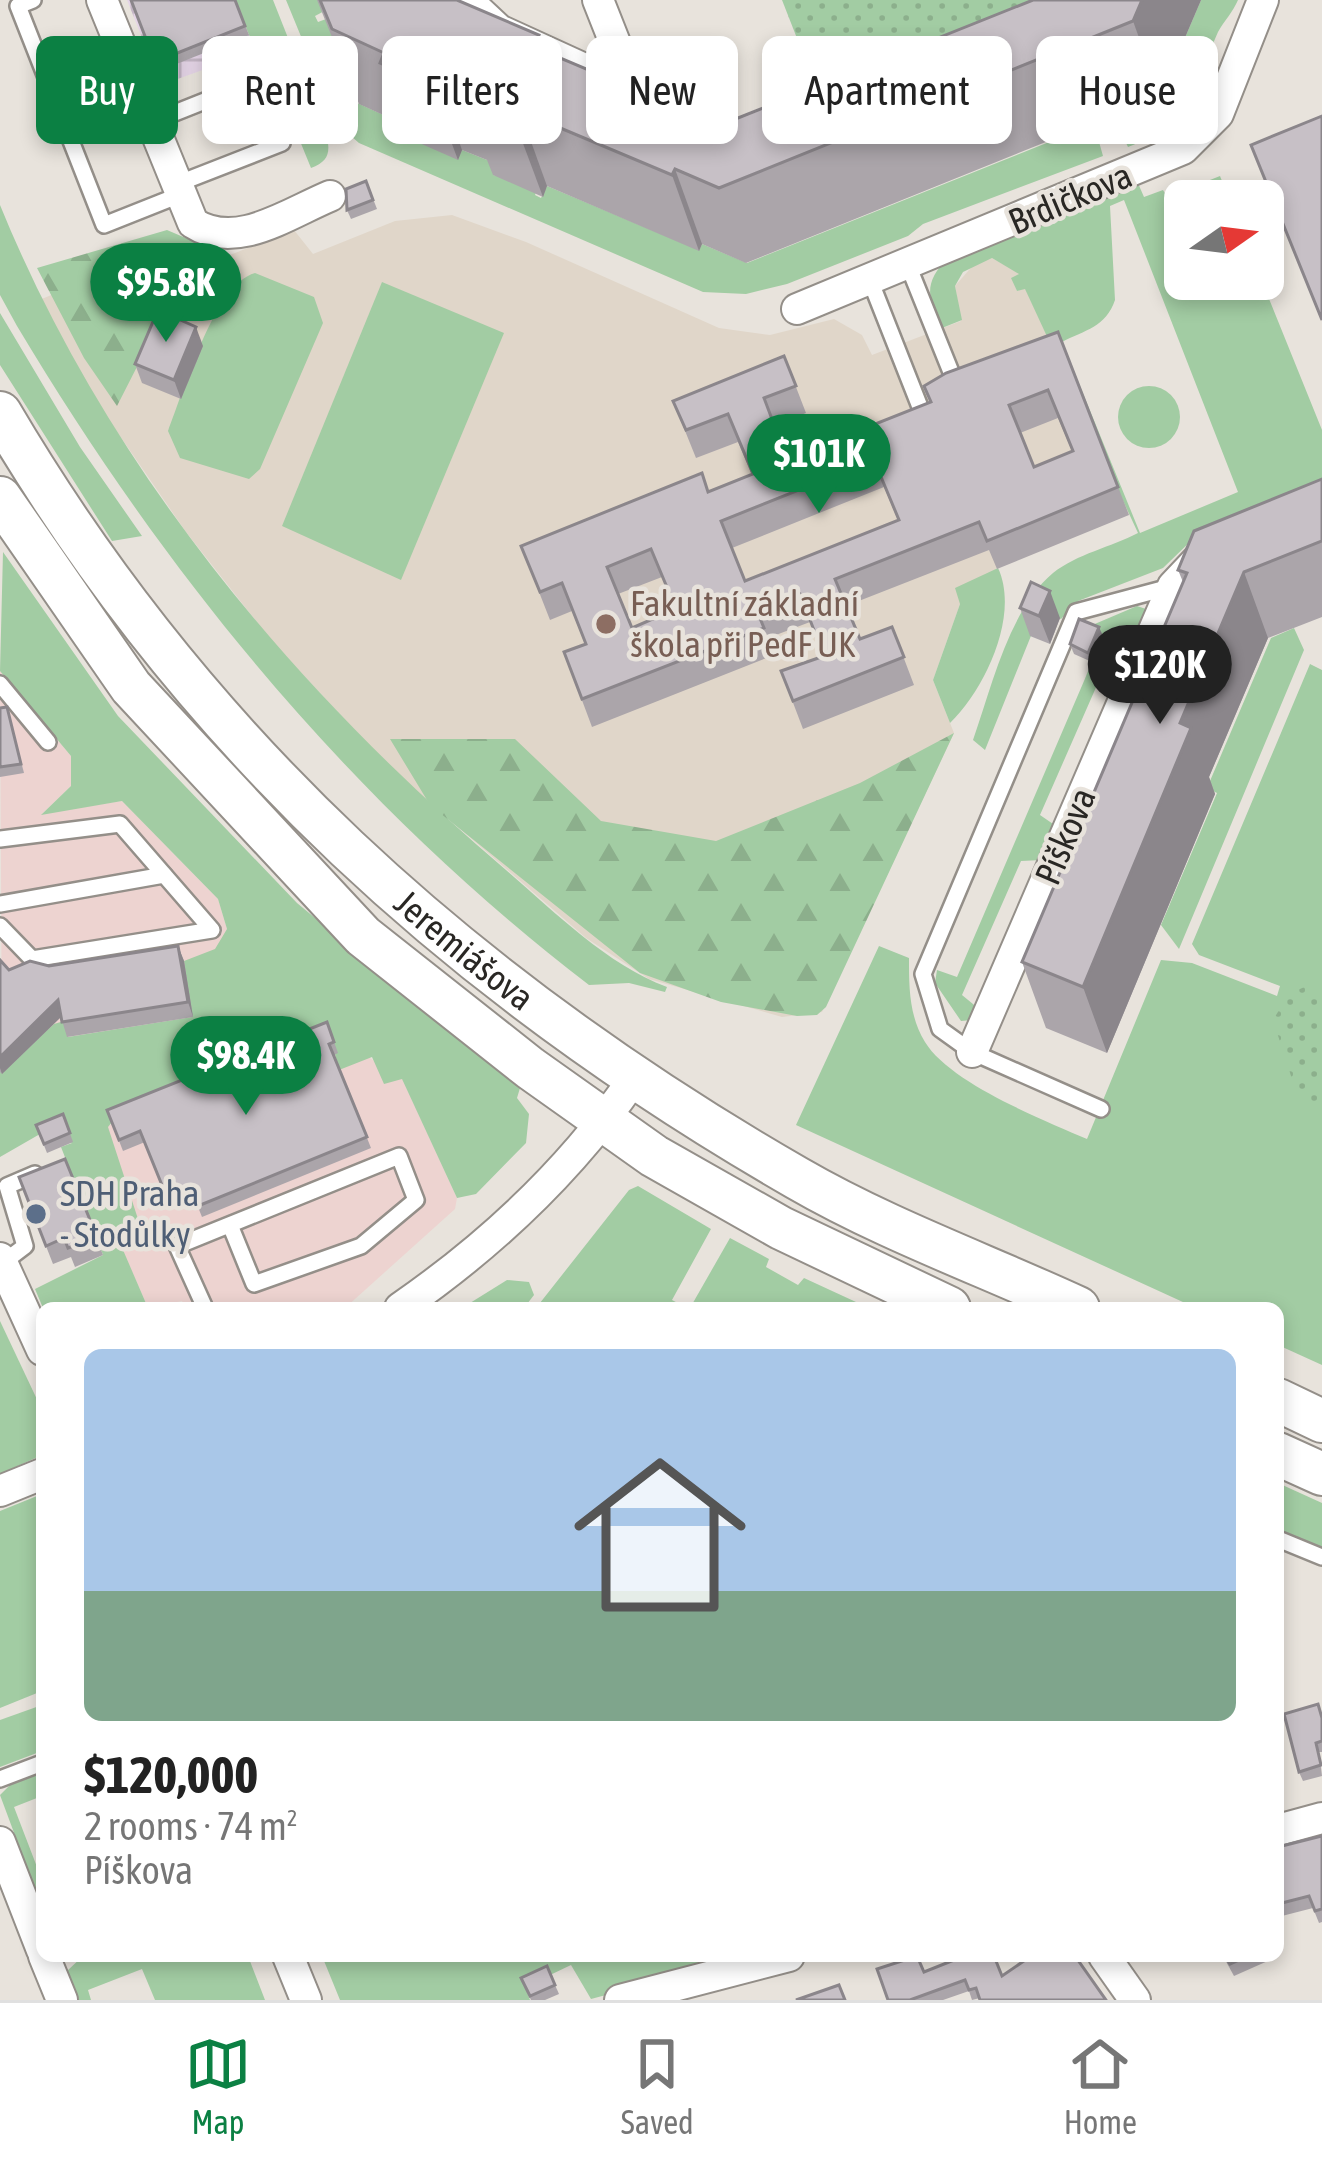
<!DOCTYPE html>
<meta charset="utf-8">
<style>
body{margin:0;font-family:"Asap Condensed",sans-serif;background:#f6f6f6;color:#222;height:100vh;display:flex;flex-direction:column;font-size:45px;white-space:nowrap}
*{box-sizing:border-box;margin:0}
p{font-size:39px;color:#767676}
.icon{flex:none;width:66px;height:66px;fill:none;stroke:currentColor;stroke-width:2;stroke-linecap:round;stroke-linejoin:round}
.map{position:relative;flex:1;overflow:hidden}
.side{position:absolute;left:36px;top:1302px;width:1248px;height:660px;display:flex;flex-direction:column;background:#fff;border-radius:18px;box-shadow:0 6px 18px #0003}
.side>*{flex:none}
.guide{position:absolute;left:36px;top:36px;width:1251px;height:108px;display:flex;gap:24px}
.needle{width:78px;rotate:76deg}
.controls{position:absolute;left:1164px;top:180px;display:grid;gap:24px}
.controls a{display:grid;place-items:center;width:120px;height:120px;border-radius:18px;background:#fff;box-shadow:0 6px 18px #0003;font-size:60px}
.price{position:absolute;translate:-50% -102px;padding:0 27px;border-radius:42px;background:#0b8043;color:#fff;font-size:39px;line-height:78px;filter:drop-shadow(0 3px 6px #0008)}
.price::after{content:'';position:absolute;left:50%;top:72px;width:36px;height:27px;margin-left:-18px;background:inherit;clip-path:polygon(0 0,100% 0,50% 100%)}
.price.selected{background:#222;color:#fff}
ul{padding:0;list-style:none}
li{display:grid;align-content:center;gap:24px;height:636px;padding:0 48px}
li+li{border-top:3px solid #e0e0e0}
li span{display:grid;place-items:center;height:372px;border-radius:18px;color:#555}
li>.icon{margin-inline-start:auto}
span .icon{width:216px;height:216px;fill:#fffc;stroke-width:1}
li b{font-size:51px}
.tag{padding:0 42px;border-radius:18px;background:#fff;box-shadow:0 6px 18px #0003;font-size:42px;line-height:108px}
.tag.selected{background:#0b8043;color:#fff}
.menu{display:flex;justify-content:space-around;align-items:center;height:168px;border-top:3px solid #e0e0e0;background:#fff;font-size:33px;color:#767676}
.menu a{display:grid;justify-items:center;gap:6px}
.menu .selected{color:#0b8043}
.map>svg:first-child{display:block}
.commercial{fill:#edd3d0}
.industrial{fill:url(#industrial-grid)}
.built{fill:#e0d6c9}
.grass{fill:#a2cca3;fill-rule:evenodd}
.forest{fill:url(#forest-firs)}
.park{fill:url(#park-dots)}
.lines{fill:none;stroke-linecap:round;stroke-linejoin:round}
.lane-casing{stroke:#948f89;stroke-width:20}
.street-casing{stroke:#948f89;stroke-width:34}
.secondary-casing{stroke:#948f89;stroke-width:46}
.lane{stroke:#fff;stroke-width:15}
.street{stroke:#fff;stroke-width:30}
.secondary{stroke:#fff;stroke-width:42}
.wall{fill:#aba5aa;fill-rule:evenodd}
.shaded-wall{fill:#8b868b}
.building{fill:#c7c0c6;stroke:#8b868b;stroke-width:3;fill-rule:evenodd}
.education-dot{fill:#8d6e63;stroke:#e8e3dc;stroke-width:4.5}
.service-dot{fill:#5c6f8a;stroke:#e8e3dc;stroke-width:4.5}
.labels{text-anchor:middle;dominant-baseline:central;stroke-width:9;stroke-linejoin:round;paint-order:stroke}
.street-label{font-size:36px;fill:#292724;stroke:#e8e3dc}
.education-label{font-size:36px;fill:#785e54;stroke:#e8e3dc;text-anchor:start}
.service-label{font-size:36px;fill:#4e5e75;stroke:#e8e3dc;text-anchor:start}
</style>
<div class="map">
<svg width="1322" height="2000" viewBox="0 0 1322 2000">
<defs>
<pattern id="industrial-grid" width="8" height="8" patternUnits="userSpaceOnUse" patternTransform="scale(3)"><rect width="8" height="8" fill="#e4d4e6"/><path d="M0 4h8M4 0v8" fill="none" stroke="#c4b6c5"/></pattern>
<pattern id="forest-firs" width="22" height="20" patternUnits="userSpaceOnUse" patternTransform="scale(3)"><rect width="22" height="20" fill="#a2cca3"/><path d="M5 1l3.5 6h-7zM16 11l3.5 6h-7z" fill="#8caf8c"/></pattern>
<pattern id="park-dots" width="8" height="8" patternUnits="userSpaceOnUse" patternTransform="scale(3)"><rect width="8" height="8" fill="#a2cca3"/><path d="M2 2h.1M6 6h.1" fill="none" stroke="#8caf8c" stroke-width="1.8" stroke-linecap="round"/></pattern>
</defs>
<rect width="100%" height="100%" fill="#e8e3dc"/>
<g class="commercial">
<polygon points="0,671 71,756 71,786 43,813 122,801 218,899 227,929 193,1017 67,1037 2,1074"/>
<polygon points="331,1034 402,1078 457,1198 455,1209 345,1308 186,1308 182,1301 148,1308 113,1228 107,1126"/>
</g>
<polygon class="industrial" points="127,0 235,0 249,35 261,49 161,85"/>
<polygon class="built" points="452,215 526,242 719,328 770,335 834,319 862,335 872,355 961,321 955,286 976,262 992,258 1020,274 1012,278 1017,291 1025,288 1130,514 997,568 960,604 933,680 954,733 822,1012 782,1017 649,979 586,938 394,772 275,645 186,532 89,391 39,300 177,245 202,260 217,260 294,230 313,254 395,221"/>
<g class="grass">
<path d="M235,0H273L326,134C331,152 329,161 311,168L266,58L249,35Z"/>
<polygon points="286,0 322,0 330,8 315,16 318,22 334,16 365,76 355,102 412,128 407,141 414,144 420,131 457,159 462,150 497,164 493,175 540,183 535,195 541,198 547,186 699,250 702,244 747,263 1094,124 1103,156 923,224 908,236 787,284 746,294 703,292 359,143 337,124"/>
<path d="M1201,0H1238C1233,12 1224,21 1218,32C1193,88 1193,122 1128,147L1113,116L1138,105L1134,95L1160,96Z"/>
<path d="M1220,176L1230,201H1185V279H1261L1322,430V480L1195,537L1163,568L1078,601L1061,619L1041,611L985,750L973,740C992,686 1009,610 1053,573C1077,554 1111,547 1138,533L1025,289L1017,291L1011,278L1019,274L992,258L963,272L955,286L962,320L942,328C927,298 923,282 949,257L1137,181L1144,197L1163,190L1167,197ZM1124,200L1238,492L1140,533L1062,342C1085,330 1106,327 1115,300L1110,206Z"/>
<path d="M0,205C107,467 292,688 506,870C555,912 606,964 667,987L665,992L629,983L589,985C354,805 168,579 17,326L0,295Z"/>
<path d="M255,273L314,297L323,323L260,469L249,479L180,458L168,431C184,391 214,284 255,273Z"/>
<polygon points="382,282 504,333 401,580 282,526"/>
<polygon points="0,313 80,447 142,536 112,541 0,365"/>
<circle cx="1149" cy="417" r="31"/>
<polygon points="3,552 118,716 297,903 520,1088 517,1098 529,1114 526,1143 476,1194 457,1198 402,1079 384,1084 372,1057 339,1070 330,1034 112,1122 108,1127 138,1219 114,1229 148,1308 43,1308 35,1289 103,1255 61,1147 72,1143 40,1134 0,1157 0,1072 54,1024 64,1021 68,1037 192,1017 184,961 215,949 227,929 218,899 122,801 41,815 71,786 71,756 0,671"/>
<path d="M998,568C1020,615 985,689 950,723L933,680L960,604L955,588Z"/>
<polygon points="1137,606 1146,609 1140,637 1119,635 1040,815 1056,826 1042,860 1021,861 962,995 979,1009 972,1020 961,1021 935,983 937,970 957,977 1084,681 1102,637 1084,629 1071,654 1083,629"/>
<polygon points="1294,628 1304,650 1179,949 1161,925 1217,793 1207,788 1271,638"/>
<path d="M1310,664L1322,670V1365L1278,1345V1308H1196L796,1125L879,946L909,958C909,987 909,1016 925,1042C950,1083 1043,1120 1087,1139L1161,960L1192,963L1277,996L1280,986L1199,955L1192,944Z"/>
<polygon points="638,1186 711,1229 672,1300 687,1308 536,1308 629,1190"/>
<polygon points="730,1238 769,1259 766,1267 798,1285 804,1278 869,1308 690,1308"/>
<polygon points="507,1280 529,1282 534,1295 524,1308 462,1308"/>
<polygon points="0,1321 42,1410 42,1455 0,1474"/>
<polygon points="1278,1483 1322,1503 1322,1552 1278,1534"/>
<polygon points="42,1494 42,1691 0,1708 0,1511"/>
<polygon points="42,1705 42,1751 0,1767 0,1720"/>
<polygon points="42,1773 42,1796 14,1807 42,1880 42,1908 0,1795 10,1785"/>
<polygon points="83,1956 248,1956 265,2000 155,2000 142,1969 88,1990 91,2000 79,2000 67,1971"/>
<polygon points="322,1956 699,1959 703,1969 591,1999 571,1965 525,1987 530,2000 340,2000"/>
</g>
<g class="forest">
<polygon points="167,230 209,248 171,300 117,406 84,358 37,268"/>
<polygon points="954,733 826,1007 817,1015 797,1016 721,1002 640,973 430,805 390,739 515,739 601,821 716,841 860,783"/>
</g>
<g class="park">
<polygon points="782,0 1091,0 827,115"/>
<polygon points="1322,979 1322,1117 1292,1079 1273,1020 1289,994"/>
</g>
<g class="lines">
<defs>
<g id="lane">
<polyline points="33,0 18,6 104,225 182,194"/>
<polyline points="152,122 260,79"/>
<polyline points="177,184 282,143"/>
<polyline points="908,265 953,377"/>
<polyline points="870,280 922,412"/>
<polyline points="0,684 48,742"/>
<polyline points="0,839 120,824 212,930 32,959 0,926"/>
<polyline points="0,904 164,875"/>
<polyline points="1101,1109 972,1052 940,1029 923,974 1076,612 1170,587"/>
<polyline points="0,1265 25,1246 7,1186 35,1174"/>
<polyline points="205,1308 177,1246 399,1156 416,1200 361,1246 254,1284 230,1225"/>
<polyline points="1278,1539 1322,1557"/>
<polyline points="0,1779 42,1763"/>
</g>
<g id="street">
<path d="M102,0L193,223C236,251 287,214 330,196"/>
<polyline points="467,0 499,30 606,79"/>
<polyline points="598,0 634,91"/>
<polyline points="797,309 1183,149 1218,114 1263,0"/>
<polyline points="972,1052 1173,586 1208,549"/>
<polyline points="0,1258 42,1350"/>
<path d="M400,1308C491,1245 572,1169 634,1078"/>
<polyline points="0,1491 42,1474"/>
<polyline points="1278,1830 1322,1818"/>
<polyline points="0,1842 42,1950"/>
<polyline points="44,1956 62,2000"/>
<polyline points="288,1956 306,2000"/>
<polyline points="1104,1956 1135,2000"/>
<polyline points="620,2000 789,1956"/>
</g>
<g id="secondary">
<path id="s1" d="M0,413C195,745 465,987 797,1178C885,1229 985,1265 1078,1308"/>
<polyline points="0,498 131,687 363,936 530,1068 654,1156 781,1228 949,1308"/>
<polyline points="1278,1400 1322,1421"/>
<polyline points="1278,1454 1322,1474"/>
</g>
</defs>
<use href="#lane" class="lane-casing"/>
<use href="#street" class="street-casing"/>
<use href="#secondary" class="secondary-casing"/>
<use href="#lane" class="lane"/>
<use href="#street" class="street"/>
<use href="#secondary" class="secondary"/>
</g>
<g class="wall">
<polygon points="130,0 235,0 249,35 159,71"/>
<polygon points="317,0 457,0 545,52 709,121 728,122 1033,0 1201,0 1160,96 746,263 702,244 699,251 547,186 543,197 493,175 487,160 462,150 458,160 408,138 403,124 359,104"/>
<polygon points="366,181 377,209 351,219 347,210"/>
<path d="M1058,332L1129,515L997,569L989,550L846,606L860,639L892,627L914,685L803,729L781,671L823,656L810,622L768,638L774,655L592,727L564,652L585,644L572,611L550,620L521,546L708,492L752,475L738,442L696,458L673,401L784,356L806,413L774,426L787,459L930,402ZM1058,418L1072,451L1034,467L1020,433ZM884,487L898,520L745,581L732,548ZM662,577L675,610L632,628L618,594Z"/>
<polygon points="203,346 181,399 142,383 135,364"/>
<polygon points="1322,479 1322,617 1268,638 1209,777 1215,794 1107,1053 1046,1028 1022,962 1183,582 1178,570"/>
<polygon points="1020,608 1060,618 1050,644 1030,636"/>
<polygon points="1103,636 1092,662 1074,654 1070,644"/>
<polygon points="7,707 24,773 0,777 0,708"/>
<polygon points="178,946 184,961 193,1017 67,1037 61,1017 2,1074 0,1072 0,960 9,970 49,966"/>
<polygon points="327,1022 338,1053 334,1055 371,1148 202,1217 194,1197 170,1207 145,1142 123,1151 107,1110"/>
<polygon points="63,1114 73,1142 47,1153 36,1125"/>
<polygon points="65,1159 103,1255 75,1267 71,1257 53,1264 19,1177"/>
<polygon points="1322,1714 1322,1752 1319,1752 1322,1776 1303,1781 1299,1772"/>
<polygon points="1322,1836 1322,1922 1319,1923 1313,1908 1278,1917 1278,1847"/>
<polygon points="964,1956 980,1998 972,2000 969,1991 943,2000 888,2000 924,1972"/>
<polygon points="1223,1956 1268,1956 1270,1960 1234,1976"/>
<polygon points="521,1978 555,1985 559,1994 545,2000 531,2000"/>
</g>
<g class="shaded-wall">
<polygon points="1142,0 1201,0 1160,96 1133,21"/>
<polygon points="539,35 566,110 534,47"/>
<polygon points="435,74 462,150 458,160 430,85"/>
<polygon points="520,111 547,186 543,197 515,122"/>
<polygon points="675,169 702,244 699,251 672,175"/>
<polygon points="196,327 203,346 181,399 174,380"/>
<polygon points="1244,572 1268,638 1209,777 1215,794 1107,1053 1083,987 1180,723"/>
<polygon points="1050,591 1060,618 1050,644 1039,616"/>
<polygon points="1099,627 1103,636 1092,662 1088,653"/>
<polygon points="178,946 184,961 193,1017 188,1002"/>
<polygon points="58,1000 63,1015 2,1074 0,1068 0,1057"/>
</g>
<g class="building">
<polygon points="131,0 235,0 245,26 155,62"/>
<polygon points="320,0 457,0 539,35 534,47 709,121 725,115 728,122 1033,0 1142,0 1133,21 719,188 675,169 672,175 520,111 515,122 466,100 470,89 435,74 430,85 380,63 384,53 332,29"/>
<polygon points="1322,116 1322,320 1251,145"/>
<polygon points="366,181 373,200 347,210 346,189"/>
<polygon points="158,310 196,327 174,380 135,364"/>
<path d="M1058,332L1118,487L987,541L979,522L835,579L860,639L892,627L904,657L793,701L781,671L824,656L800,594L757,611L764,628L582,699L564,652L586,644L562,583L540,592L521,546L702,473L708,492L753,474L728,414L686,430L673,401L784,356L796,386L764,398L787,459L931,402L924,386L946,373ZM1048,390L1073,451L1034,467L1009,405ZM874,460L899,520L745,581L721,521ZM651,549L676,609L632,628L607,567Z"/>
<polygon points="1322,479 1322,541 1244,572 1180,723 1191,728 1083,987 1022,962 1187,573 1178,570 1194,531"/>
<polygon points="1031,582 1050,591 1039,616 1020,608"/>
<polygon points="1079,619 1099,627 1088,653 1070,644"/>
<polygon points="7,707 21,764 0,767 0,708"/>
<polygon points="178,946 188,1002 62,1022 58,1000 0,1057 0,960 9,970 30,961 49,966"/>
<polygon points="327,1022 334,1042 329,1044 367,1137 198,1206 190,1186 166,1195 140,1131 119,1140 107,1110"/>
<polygon points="63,1114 70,1133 44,1144 36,1125"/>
<polygon points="65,1159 97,1237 68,1248 64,1238 46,1246 19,1177"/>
<polygon points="1318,1704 1322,1718 1322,1741 1316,1743 1321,1765 1299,1772 1284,1714"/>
<polygon points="1322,1836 1322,1909 1315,1911 1309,1896 1278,1904 1278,1847"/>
<polygon points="917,1956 924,1972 964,1956 994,1956 1002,1976 1031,1956 1075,1956 1106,2000 980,2000 976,1988 969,1990 965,1980 910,2000 888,2000 877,1969"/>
<polygon points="1225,1956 1248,1956 1230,1964"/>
<polygon points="547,1966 555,1985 530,1996 521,1978"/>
<polygon points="839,1985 845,2000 796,2000"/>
</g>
<circle class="education-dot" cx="606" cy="624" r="12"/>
<circle class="service-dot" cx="36" cy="1214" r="12"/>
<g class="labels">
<g class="street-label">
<text transform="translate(1070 198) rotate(-23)">Brdičkova</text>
<text transform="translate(1065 836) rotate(-67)">Píškova</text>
<text stroke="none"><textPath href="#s1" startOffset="714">Jeremiášova</textPath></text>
</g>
<g class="education-label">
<text x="630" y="603">Fakultní základní<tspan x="630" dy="41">škola při PedF UK</tspan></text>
</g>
<g class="service-label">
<text x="60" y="1193">SDH Praha<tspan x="60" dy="41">- Stodůlky</tspan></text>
</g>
</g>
</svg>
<div class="controls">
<a><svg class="needle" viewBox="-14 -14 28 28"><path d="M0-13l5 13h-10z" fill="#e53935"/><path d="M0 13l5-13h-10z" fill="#767676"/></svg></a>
</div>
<b class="price" style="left:166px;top:345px">$95.8K</b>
<b class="price" style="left:819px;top:516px">$101K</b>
<b class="price selected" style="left:1160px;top:727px">$120K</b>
<b class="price" style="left:246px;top:1118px">$98.4K</b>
<div class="guide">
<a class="tag selected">Buy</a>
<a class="tag">Rent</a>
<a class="tag">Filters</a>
<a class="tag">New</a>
<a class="tag">Apartment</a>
<a class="tag">House</a>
</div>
<section class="side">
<ul>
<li><span style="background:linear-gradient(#a9c7e8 65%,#7fa58c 0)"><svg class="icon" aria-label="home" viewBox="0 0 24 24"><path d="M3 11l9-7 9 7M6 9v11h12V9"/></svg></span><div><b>$120,000</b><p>2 rooms · 74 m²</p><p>Píškova</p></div></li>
</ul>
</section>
</div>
<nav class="menu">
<a class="selected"><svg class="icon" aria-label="map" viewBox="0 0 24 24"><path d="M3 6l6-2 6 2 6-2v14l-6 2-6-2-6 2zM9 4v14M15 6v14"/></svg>Map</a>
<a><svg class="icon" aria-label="saved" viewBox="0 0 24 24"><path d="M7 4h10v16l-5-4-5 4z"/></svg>Saved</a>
<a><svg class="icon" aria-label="home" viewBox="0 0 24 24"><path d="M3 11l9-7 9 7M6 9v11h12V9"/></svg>Home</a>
</nav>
